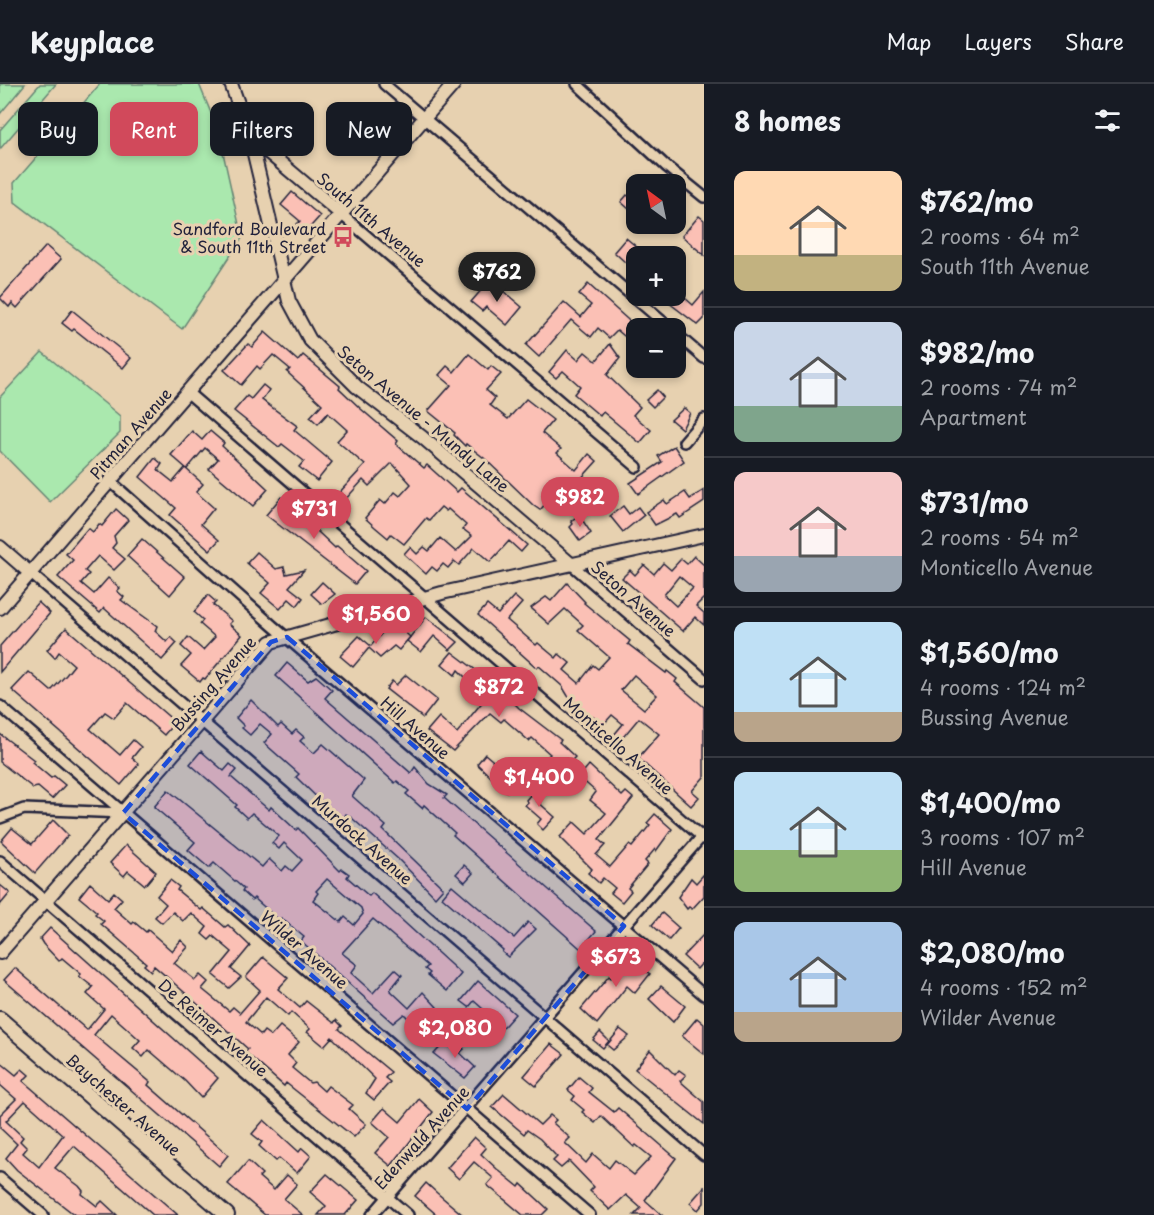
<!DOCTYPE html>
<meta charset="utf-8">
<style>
body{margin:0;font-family:"Playpen Sans",sans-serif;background:#20242c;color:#f1f3f6;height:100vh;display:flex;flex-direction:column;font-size:22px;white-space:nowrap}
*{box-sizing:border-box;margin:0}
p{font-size:20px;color:#9ea1a6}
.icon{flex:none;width:33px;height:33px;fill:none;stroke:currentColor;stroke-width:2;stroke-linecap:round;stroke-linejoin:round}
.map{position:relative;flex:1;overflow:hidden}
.sheet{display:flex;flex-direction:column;background:#171b24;width:450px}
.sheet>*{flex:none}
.banner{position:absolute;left:18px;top:18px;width:570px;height:54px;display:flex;gap:12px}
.needle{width:39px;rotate:327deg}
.fabs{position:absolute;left:626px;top:90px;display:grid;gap:12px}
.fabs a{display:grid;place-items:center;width:60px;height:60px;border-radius:12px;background:#171b24;box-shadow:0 3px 9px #0003;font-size:30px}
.price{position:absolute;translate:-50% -51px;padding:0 14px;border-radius:21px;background:#d1495b;color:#fff;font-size:20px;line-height:39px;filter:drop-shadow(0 2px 3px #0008)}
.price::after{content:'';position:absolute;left:50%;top:36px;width:18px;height:14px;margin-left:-9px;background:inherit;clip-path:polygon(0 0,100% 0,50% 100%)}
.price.current{background:#222;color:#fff}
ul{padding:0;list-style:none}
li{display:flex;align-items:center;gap:18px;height:150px;padding:0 30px}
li+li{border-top:2px solid #363941}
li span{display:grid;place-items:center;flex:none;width:168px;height:120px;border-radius:12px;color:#555}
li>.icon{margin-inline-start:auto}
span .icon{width:72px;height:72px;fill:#fffc;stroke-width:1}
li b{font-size:26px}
h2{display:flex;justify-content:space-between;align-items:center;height:72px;padding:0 30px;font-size:26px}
.chip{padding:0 21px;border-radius:12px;background:#171b24;box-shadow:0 3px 9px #0003;font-size:21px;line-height:54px}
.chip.current{background:#d1495b;color:#fff}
header{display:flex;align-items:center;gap:36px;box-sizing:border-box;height:84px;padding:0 30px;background:#171b24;border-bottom:2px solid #363941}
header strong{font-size:28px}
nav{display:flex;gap:33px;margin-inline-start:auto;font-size:21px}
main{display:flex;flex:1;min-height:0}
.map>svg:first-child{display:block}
.green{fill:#aae8ae;stroke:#668574;stroke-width:1.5}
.building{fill:#fbc0b5;stroke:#22223b;stroke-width:1.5;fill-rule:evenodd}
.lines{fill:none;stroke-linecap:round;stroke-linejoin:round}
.street-casing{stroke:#22223b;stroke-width:14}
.secondary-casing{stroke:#22223b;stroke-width:16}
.primary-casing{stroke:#22223b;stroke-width:18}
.street{stroke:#e7d1b0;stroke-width:9}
.secondary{stroke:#e7d1b0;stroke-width:12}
.primary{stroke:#e7d1b0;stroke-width:14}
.marked{fill:#1d4ed8;fill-opacity:0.2;stroke:#1d4ed8;stroke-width:4.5;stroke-dasharray:12 8;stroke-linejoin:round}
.labels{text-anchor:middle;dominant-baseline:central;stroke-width:6;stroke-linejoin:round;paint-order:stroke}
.street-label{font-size:16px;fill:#22223b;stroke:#e7d1b0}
.poi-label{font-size:16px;fill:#22223b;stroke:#e7d1b0;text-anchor:end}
</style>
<header>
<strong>Keyplace</strong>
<nav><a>Map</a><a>Layers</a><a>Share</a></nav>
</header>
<main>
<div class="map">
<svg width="704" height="1131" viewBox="0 0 704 1131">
<rect width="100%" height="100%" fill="#e7d1b0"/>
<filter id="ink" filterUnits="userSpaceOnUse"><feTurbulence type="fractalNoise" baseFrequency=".0167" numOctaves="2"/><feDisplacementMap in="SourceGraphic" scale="12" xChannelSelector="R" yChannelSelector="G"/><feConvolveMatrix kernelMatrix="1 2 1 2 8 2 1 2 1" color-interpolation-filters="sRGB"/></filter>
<g filter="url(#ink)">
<g class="green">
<polygon points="0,0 25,0 0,30"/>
<polygon points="40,0 56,0 0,65 0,46"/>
<polygon points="100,0 199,0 218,46 242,154 182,245 15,118 14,99"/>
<polygon points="42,268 120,332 120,349 50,418 0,367 0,313"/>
</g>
<g class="building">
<polygon points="292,108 320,132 304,150 295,142 300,137 281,121"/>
<polygon points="627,111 636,118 636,131 621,118"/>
<polygon points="699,132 704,136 704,171 682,152"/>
<polygon points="626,154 638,164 626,179 614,168"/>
<polygon points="46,162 61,175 17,224 12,219 9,223 0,214"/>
<polygon points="490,196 522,223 507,241 486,223 482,227 471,218"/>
<polygon points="588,200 636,243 636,262 617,246 609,254 598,244 591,253 571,236 539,273 526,261 564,218 581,233 591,221 579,211"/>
<polygon points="675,205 693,221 704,208 704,235 698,241 660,212 675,212"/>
<polygon points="72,226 131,274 123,284 74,245 72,247 62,239"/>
<polygon points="265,248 298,277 303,271 340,302 339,304 361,325 398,357 396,360 424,384 427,381 457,408 461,404 527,461 521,468 509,457 490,478 474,464 459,481 454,477 448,484 443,480 437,487 432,483 426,490 404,470 410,463 417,470 424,463 429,467 440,454 456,468 472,452 463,445 466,441 448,425 446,427 441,423 429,436 426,434 404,460 391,450 388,454 375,443 365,434 380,416 385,420 395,408 400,412 411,400 392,379 369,402 363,396 343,418 336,412 365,381 337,357 347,346 328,329 318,340 310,333 322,320 287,288 290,285 273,271 260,285 257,282 241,301 224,286 248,260 252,263"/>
<polygon points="610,260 620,274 607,291 640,323 633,331 651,346 640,359 603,328 600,332 574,310 580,302 563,287 556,294 549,288 567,266 578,276 585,268 596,277"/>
<polygon points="469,270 488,286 491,282 501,290 486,306 495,314 490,321 508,335 526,315 553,336 542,349 561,365 557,369 576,386 589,370 597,377 579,397 587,404 580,412 590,420 580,431 573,424 577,420 559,405 540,426 534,422 484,374 466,360 465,362 454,351 455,349 428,327 451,301 439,291 447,282 454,288"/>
<polygon points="263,301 269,306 262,316 297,342 294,346 332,378 317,397 299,383 304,377 282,360 279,363 234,327 247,312 251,315"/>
<polygon points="657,306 663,313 653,323 646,316"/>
<polygon points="684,324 690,329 682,345 671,336"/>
<polygon points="192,347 202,356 210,347 224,359 222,362 268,405 253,422 209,385 218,375 205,364 187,385 171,371"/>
<polygon points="674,362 684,377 638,410 630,399 662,378 658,372"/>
<polygon points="155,374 162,380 158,386 173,398 185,384 203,400 196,408 214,424 201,440 219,456 210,466 170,431 176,424 140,393"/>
<polygon points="704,406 704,418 680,434 677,430 655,441 646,428 664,416 667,420 685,408 690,415"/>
<polygon points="281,413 335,464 337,462 366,487 355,500 266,431"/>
<polygon points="623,422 629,430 638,423 644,431 623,448 610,432"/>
<polygon points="116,425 128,436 114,452 116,459 112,464 125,475 114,486 98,472 85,487 89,490 81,499 94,510 108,494 120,504 117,507 124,513 121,516 157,542 155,547 167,558 171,553 177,559 162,576 104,524 100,529 58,493 73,476 66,470 88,444 93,448 99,440 102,442"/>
<polygon points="579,431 591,449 580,457 570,443 573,440 571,437"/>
<polygon points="142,455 185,493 170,511 127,472"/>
<polygon points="257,468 276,485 284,483 286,490 304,486 289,503 303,514 297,522 289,515 280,525 261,509 270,499 247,479"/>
<path d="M694,472L704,481V514L696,522L704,529V541L695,533L683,547L622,494L630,486L635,491L644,481L654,490L663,479L671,486L681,475L687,480ZM679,492L693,504L676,522L664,511Z"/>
<polygon points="322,498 335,510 322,520 311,510"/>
<path d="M567,499L585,518L584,519L630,557L628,560L666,589L667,587L677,595L675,598L704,623V693L692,707L699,713L691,722L638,674L659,650L639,634L619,658L613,652L623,640L612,631L603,641L593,633L592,635L568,612L562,602L539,582L537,584L478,531L487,521L498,530L514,512L522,519L507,536L536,561L538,559L556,574L559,570L570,579L564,586L579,599L593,581L598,585L609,573L578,546L583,541L565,525L549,540L531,524L546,513L551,517ZM634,591L657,611L644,625L621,606Z"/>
<polygon points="208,511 216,518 213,521 232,537 229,540 242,551 205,595 203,594 200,598 181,582 191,571 181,562 188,553 203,566 215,553 200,540 203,536 194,528"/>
<polygon points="38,518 50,529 0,588 0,562"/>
<polygon points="426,533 458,558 450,566 434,552 421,568 407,557"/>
<polygon points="395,539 410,553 399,566 394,562 380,574 369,564 353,583 340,572 359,552 371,562 386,544 389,547"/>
<polygon points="66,544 175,638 164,651 127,619 114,634 105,628 90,645 120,671 133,656 141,663 132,674 139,680 121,701 12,606 29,588 51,607 66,591 74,581 59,568 55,574 47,566"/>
<polygon points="452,568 489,596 490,595 519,624 561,656 559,658 575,673 560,689 551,681 542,691 536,686 550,670 532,654 529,657 504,635 501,638 490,629 453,667 427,647 439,633 457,649 484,616 467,601 470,598 458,586 455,591 442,580"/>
<polygon points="287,579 308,597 316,592 323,598 332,606 325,614 411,689 415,683 429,700 447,711 444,714 596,847 581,865 453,751 455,749 424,721 422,724 406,710 409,707 397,697 395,699 276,592"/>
<polygon points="406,591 437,616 423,634 386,605 392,597 396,601"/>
<polygon points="251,616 278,643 281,640 292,650 296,646 304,653 300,657 314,669 323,660 364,696 352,712 386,742 383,746 443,804 435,813 398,775 353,735 346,730 343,735 333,729 296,693 299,690 264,659 272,650 260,640 250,651 242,644 244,642 236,634"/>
<polygon points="0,650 34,676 32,678 51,694 54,692 65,701 52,715 38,703 33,704 0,678"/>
<path d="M201,667L224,687L230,680L237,686L231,693L269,726L271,723L296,746L298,744L340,787L342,785L349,790L347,793L369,812L372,809L461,890L447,907L428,891L430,889L425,885L428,882L373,835L342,869L357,881L351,889L373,909L395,885L402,891L390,906L409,924L423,908L437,923L425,937L433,944L422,958L414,951L419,945L404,930L393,939L301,857L304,853L281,834L279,836L254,814L252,816L242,807L244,805L214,779L209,784L188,766L195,758L154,723L168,706L262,783L269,775L282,787L286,782L292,787L302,776L284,759L279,765L272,759L279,752L252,729L247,734L235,723L237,721L190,680ZM327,795L361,824L363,830L354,841L345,833L341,838L313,816L318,809L316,807Z"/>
<polygon points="485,670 505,687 508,683 520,692 507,708 477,680"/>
<polygon points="589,681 622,712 626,708 633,714 599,756 605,761 596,771 610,783 629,761 632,763 650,741 647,739 655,730 672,745 656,767 655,765 645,777 648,780 628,804 631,807 622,818 611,809 615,804 603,794 599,799 588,789 592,785 560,753 574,738 587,750 606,729 590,716 596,708 579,693"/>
<polygon points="538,702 545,709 537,717 555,733 543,746 537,740 541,735 525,721 528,718 526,716"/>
<polygon points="53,736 68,751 35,789 1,757 12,744 32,760"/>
<polygon points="126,761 156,788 145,801 128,787 124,792 110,779"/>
<polygon points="464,781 473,789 465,798 456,790"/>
<polygon points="704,790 704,812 692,825 689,823 687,825 678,813 691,794 696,799"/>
<polygon points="170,796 179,803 177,806 201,826 203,824 225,843 228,841 250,862 231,885 241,893 229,904 213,891 232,868 213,852 209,856 202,850 207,843 191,829 183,837 173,828 162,839 155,833 166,820 157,812"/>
<polygon points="90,799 108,815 114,808 122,815 114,824 132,840 134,838 146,848 148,846 172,867 181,856 188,863 174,879 195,896 200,891 208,898 202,905 229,927 233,923 240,929 260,906 246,893 263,873 288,894 278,905 300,924 306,917 334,939 336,936 342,942 339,945 391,988 385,994 390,998 374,1016 366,1009 375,995 332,953 324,962 307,948 310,945 291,928 288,932 266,913 246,938 261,951 264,947 271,952 280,942 299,958 288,971 296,979 292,984 310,999 314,998 324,1007 328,1002 353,1021 349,1025 366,1040 354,1053 286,999 284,1002 245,968 248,965 175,900 154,882 151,887 144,881 146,879 101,840 104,837 95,830 97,828 79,813"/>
<polygon points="0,801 10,809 0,821"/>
<polygon points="452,801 514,854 528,838 536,845 508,873 502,868 503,866 442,813"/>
<polygon points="662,829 679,844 669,856 652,841"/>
<polygon points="50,844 218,994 201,1014 185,997 149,966 143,973 133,964 140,956 111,930 94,951 150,998 148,1001 228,1071 219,1082 4,896 15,884 87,946 104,925 87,910 93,903 79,892 81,890 62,874 59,877 43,860 40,855"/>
<polygon points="704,850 704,877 697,885 683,872"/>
<polygon points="634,871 649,883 646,887 650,890 635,909 627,902 597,940 581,925 609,892 611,894"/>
<polygon points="478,897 515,930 488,960 477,951 492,933 474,917 469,923 461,917"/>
<polygon points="661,902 685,922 673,938 649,915"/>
<polygon points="697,934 704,940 704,970 682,952"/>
<polygon points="620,945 629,952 613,966 607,961"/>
<polygon points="600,948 609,957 603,964 593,956"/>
<polygon points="446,957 452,962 456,958 464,965 460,969 475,983 465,994 434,970"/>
<polygon points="551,960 564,970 536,1002 524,992"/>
<polygon points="650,966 675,991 679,986 686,991 680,997 704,1018 704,1040 635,985"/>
<path d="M0,978L16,991L22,985L29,991L23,997L178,1131H153L74,1062L55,1084L79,1102L83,1107L82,1110L97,1122L102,1117L117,1131H75L17,1086L6,1074L17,1060L0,1044V1031L16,1015L0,1001ZM25,1017L63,1051L39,1083L23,1069L27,1064L20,1057L23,1053L6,1037Z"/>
<polygon points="579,993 592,1004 589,1008 614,1028 618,1024 676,1074 645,1116 662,1131 634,1131 641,1124 626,1111 610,1126 590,1107 594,1103 569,1077 561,1084 553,1077 557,1073 540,1055 527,1046 524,1050 492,1023 504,1010 540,1041 550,1031 556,1036 553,1039 570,1054 565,1059 586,1079 593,1070 609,1084 615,1076 634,1091 651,1073 636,1061 634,1063 601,1032 595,1039 582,1028 584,1026 572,1016 575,1012 568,1006"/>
<polygon points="419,1015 433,1028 391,1082 375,1069 389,1053 372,1038 384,1024 400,1038"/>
<polygon points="264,1036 299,1068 302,1064 311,1072 297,1089 279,1074 276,1077 259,1062 262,1058 252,1050"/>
<polygon points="474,1053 486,1064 481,1070 497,1085 519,1103 521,1100 548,1125 542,1131 523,1131 487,1101 493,1094 474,1078 459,1095 447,1084"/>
<polygon points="248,1077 262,1090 259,1093 274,1106 287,1091 297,1100 284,1115 303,1131 265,1131 228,1100"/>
<polygon points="327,1090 358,1116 345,1131 318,1131 326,1122 310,1108"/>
<polygon points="426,1099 437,1109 463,1131 437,1131 422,1118 415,1112"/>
<polygon points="704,1103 704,1119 698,1126 690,1119"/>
</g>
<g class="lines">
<defs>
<g id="street">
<polyline points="384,0 670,244"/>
<polyline points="577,0 667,83 704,113"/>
<polyline points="341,130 637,383"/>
<polyline points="675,249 704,274"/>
<polyline points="187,308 704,755"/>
<polyline points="684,358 704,335"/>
<polyline points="110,397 273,542 704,911"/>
<polyline points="571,480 704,595"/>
<polyline points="30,489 704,1071"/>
<polyline points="0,622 590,1131"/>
<polyline points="0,734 24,725 123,729"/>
<polyline points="0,777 408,1131"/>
<polyline points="0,1094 43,1131"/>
<polyline points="372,1131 704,750"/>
</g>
<g id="secondary">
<polyline points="231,0 250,53 289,217 310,256 357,303 422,353 571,480"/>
<polyline points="250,53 341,130"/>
<polyline points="0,463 30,489"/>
<polyline points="0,524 454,0"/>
<polyline points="0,869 271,558 442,509 704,451"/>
</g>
<polyline id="primary" points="0,935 227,1131"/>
</defs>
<use href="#street" class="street-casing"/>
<use href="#secondary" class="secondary-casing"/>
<use href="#primary" class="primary-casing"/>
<use href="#street" class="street"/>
<use href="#secondary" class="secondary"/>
<use href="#primary" class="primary"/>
</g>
</g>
<path class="marked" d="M287,553L624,842L467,1025L123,729L271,558Z"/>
<defs>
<symbol id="bus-bare" viewBox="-9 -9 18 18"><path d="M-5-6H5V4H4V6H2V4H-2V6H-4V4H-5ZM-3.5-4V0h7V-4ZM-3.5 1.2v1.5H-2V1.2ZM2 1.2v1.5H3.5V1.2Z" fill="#d1495b" stroke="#e7d1b0" stroke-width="2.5" paint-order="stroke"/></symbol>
</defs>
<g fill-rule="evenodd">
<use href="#bus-bare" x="328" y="138" width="30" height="30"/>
</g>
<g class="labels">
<g class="street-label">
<text transform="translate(372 135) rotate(40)">South 11th Avenue</text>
<text transform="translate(424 334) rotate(40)">Seton Avenue - Mundy Lane</text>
<text transform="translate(130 349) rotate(-49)">Pitman Avenue</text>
<text transform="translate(634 514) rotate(41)">Seton Avenue</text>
<text transform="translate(213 599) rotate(-49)">Bussing Avenue</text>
<text transform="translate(416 643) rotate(41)">Hill Avenue</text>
<text transform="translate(619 661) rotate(41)">Monticello Avenue</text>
<text transform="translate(363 755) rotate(41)">Murdock Avenue</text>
<text transform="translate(305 865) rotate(41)">Wilder Avenue</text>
<text transform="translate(214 943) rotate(41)">De Reimer Avenue</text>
<text transform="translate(124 1020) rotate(41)">Baychester Avenue</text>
<text transform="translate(421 1053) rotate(-48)">Edenwald Avenue</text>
</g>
<g class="poi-label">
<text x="326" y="144">Sandford Boulevard<tspan x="326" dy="18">&amp; South 11th Street</tspan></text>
</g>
</g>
</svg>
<div class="fabs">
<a><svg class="needle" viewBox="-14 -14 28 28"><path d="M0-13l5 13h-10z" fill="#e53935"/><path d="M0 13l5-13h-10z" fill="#9ea1a6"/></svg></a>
<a>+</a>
<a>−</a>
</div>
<b class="price current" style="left:497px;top:219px">$762</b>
<b class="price" style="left:580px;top:444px">$982</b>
<b class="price" style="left:314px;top:456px">$731</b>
<b class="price" style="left:376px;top:561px">$1,560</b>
<b class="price" style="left:499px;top:634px">$872</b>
<b class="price" style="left:539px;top:724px">$1,400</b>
<b class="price" style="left:616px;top:904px">$673</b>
<b class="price" style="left:455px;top:975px">$2,080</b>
<div class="banner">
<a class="chip">Buy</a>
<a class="chip current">Rent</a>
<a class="chip">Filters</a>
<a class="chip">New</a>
</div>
</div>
<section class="sheet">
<h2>8 homes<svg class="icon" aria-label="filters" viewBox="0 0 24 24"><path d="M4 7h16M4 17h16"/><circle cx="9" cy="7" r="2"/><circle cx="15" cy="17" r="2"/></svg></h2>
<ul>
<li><span style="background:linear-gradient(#ffd9b3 70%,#c2b280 0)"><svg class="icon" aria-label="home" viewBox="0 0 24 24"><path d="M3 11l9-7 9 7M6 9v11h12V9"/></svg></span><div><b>$762/mo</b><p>2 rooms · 64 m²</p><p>South 11th Avenue</p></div></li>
<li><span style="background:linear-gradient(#c9d6e8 70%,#7fa58c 0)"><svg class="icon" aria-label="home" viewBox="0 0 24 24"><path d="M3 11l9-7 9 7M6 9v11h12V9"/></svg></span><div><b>$982/mo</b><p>2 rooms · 74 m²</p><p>Apartment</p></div></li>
<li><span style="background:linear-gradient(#f6c9c9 70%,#9aa5b1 0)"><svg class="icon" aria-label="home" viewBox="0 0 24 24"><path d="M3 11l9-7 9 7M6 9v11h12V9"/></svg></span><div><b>$731/mo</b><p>2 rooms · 54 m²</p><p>Monticello Avenue</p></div></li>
<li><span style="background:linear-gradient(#bfe0f5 75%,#b9a48a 0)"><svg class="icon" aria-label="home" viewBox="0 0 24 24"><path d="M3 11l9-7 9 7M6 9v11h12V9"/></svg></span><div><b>$1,560/mo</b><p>4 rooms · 124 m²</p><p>Bussing Avenue</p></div></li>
<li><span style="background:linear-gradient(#bfe0f5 65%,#8fb573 0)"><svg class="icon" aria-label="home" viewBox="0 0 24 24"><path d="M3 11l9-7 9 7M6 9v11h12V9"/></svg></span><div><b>$1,400/mo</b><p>3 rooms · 107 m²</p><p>Hill Avenue</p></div></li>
<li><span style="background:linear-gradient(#a9c7e8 75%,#b9a48a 0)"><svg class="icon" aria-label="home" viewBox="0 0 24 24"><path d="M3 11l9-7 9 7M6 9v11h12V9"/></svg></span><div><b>$2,080/mo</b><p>4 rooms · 152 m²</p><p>Wilder Avenue</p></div></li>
</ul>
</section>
</main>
